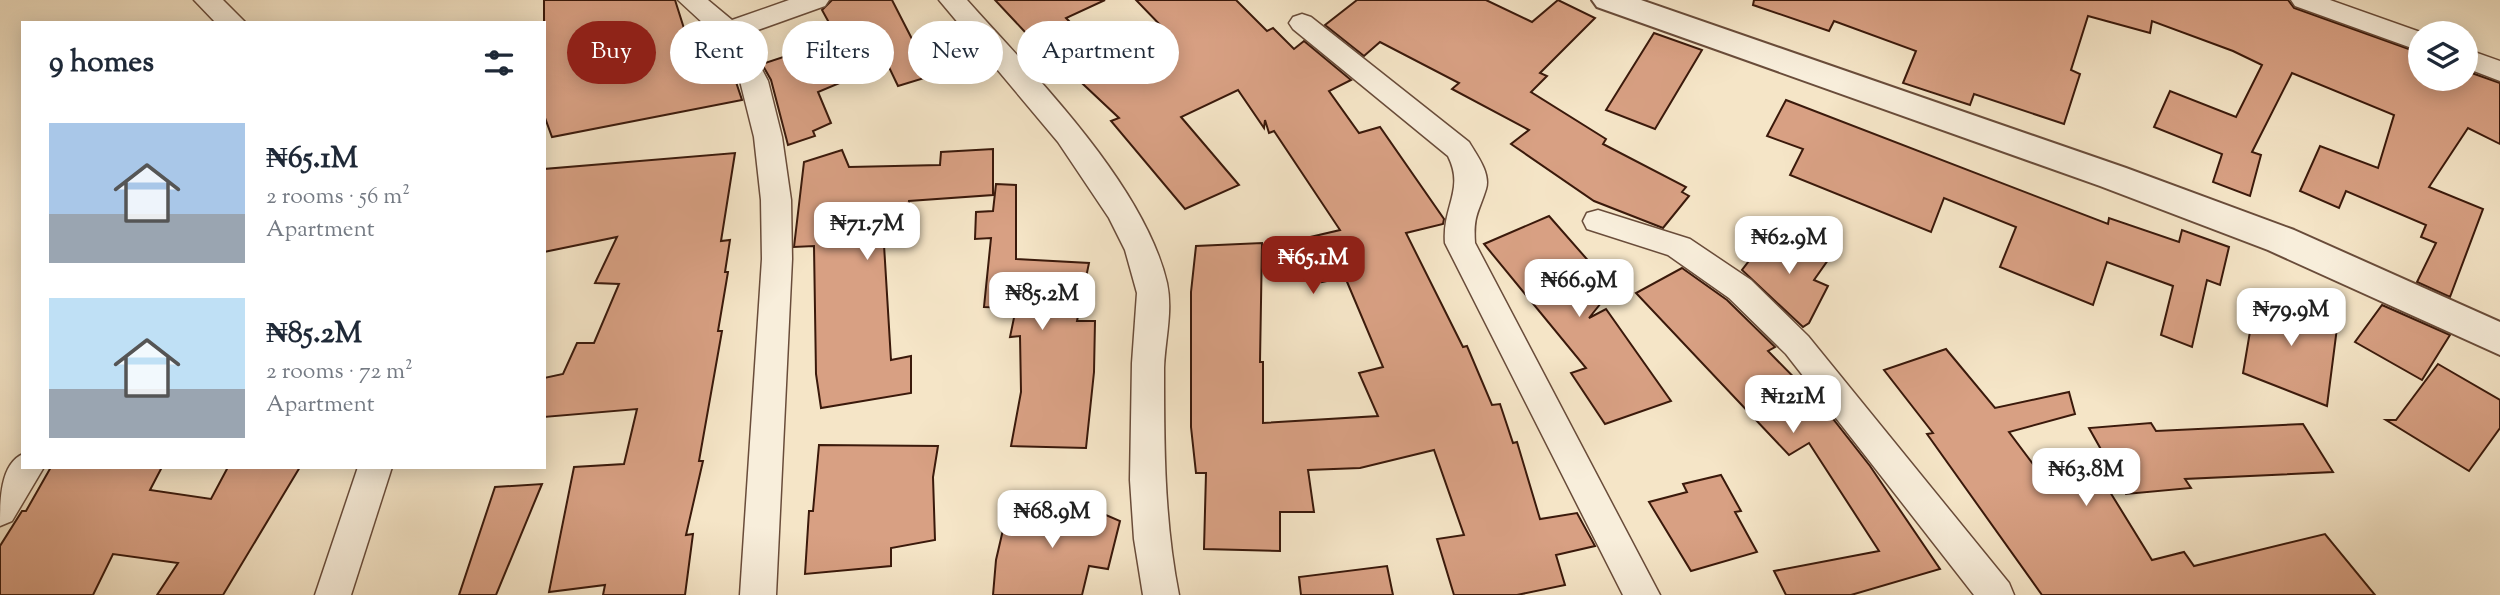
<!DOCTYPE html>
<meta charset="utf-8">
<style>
body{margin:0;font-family:"Sorts Mill Goudy",serif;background:#f6f6f7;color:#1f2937;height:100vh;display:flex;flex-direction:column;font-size:26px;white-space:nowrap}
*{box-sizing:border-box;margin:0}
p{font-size:23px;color:#747a83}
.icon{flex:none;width:38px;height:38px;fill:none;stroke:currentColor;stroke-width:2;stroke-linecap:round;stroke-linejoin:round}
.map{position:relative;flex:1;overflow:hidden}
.sheet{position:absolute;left:21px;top:21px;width:525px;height:448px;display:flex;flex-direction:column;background:#fff;border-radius:0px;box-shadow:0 4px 18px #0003}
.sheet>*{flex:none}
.banner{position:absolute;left:567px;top:21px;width:665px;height:63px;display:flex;gap:14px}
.fabs{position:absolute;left:2408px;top:21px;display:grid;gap:14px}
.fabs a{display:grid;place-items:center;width:70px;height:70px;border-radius:50%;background:#fff;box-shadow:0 4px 18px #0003;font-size:35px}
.price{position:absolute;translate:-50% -60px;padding:0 16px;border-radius:14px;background:#fff;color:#222;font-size:23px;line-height:46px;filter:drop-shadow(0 2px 4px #0008)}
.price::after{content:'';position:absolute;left:50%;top:42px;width:21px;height:16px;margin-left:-10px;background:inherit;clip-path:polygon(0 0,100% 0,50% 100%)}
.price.on{background:#8f2418;color:#fff}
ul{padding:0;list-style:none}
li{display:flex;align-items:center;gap:21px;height:175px;padding:0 28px}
li span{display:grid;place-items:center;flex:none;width:196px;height:140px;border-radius:0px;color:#555}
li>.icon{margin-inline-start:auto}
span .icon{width:84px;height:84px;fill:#fffc;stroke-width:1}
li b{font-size:30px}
h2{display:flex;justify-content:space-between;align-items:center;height:84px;padding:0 28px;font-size:30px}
.pill{padding:0 24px;border-radius:32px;background:#fff;box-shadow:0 4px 18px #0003;font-size:24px;line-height:63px}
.pill.on{background:#8f2418;color:#fff}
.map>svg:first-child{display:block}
.building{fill:#d8a083;stroke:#3a190b;stroke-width:2}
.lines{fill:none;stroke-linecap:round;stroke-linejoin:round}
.minor-casing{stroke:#694c3a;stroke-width:3}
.tertiary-casing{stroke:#694c3a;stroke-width:4}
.minor{fill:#f8eedb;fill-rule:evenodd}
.tertiary{fill:#f8eedb;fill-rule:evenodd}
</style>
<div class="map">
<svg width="2500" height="595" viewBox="0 0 2500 595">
<rect width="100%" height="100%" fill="#f5e5c7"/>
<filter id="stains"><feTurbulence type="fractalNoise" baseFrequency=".00286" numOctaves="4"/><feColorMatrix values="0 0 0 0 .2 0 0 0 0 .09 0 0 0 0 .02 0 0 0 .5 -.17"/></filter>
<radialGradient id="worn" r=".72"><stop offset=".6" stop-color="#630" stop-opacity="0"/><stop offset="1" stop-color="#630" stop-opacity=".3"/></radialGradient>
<g class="building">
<polygon points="544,0 675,0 695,63 724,58 726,75 733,73 742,100 552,137 544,115"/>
<polygon points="832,0 892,0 931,76 898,86 887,63 818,92 831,123 813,131 815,136 788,145 771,80 762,64 838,39 822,10"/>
<polygon points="995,0 1105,0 1066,18 1109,62 1167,32 1136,0 1236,0 1267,31 1273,28 1294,49 1304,41 1351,80 1329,91 1359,133 1380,127 1444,219 1443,224 1406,233 1463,347 1467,346 1492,405 1500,404 1513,443 1517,442 1540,519 1577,513 1595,546 1556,555 1565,585 1517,595 1454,595 1437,539 1464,535 1434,450 1360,468 1308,470 1314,512 1280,512 1280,551 1204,549 1206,473 1196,473 1191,427 1191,292 1196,246 1262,243 1260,362 1263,362 1263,423 1378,416 1359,373 1383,367 1345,277 1322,282 1306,238 1340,230 1274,131 1269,133 1265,120 1264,128 1238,90 1181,117 1239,185 1185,209 1111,121 1119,118 1068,70 1064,72 1032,33 1025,32"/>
<polygon points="1357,0 1486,0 1532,22 1558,0 1595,18 1540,73 1547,76 1531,92 1606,139 1603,144 1686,187 1682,192 1689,196 1663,228 1594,201 1511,144 1529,130 1452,89 1459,83 1380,42 1364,56 1325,25"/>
<polygon points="1754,0 2288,0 2294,8 2420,53 2420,79 2466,79 2466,71 2500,83 2500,144 2468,128 2429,187 2483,209 2450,297 2417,282 2436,243 2421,237 2426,225 2346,191 2339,208 2300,191 2320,146 2378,168 2394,115 2292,73 2252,152 2261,155 2250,196 2213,182 2222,154 2154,127 2170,91 2236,117 2262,65 2233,51 2152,21 2150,33 2088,16 2071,70 2080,74 2064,124 1974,94 1970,105 1903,83 1916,51 1834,21 1829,31 1753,5"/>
<polygon points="1654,33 1702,50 1655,129 1606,110"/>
<polygon points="1786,100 2108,224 2109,218 2179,242 2182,230 2229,247 2220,285 2207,280 2192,347 2161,335 2173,286 2107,262 2093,305 2000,267 2016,227 1944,198 1931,232 1790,175 1803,149 1767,136"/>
<polygon points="993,149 993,195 909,201 908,210 882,212 891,360 911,356 911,393 821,408 816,374 814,246 794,247 804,162 842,150 849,167 940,165 941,152"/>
<polygon points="735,153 721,241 730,240 725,272 728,272 718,331 722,331 699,461 703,461 686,535 693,534 685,595 603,595 605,585 549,592 574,467 624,464 637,409 544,417 544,378 563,374 577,343 594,343 619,284 595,283 617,237 544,252 544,169"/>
<polygon points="996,184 1016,185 1016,259 1089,263 1077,321 1095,321 1094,372 1086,448 1011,446 1021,392 1020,336 1010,337 1016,308 984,307 991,238 975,239 976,212 993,211"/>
<polygon points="1549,216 1592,265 1581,274 1601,303 1589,318 1606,309 1671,401 1605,424 1571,373 1586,368 1484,244"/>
<polygon points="1772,231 1828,260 1814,280 1828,286 1809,323 1803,327 1742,270"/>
<polygon points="1682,268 1727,300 1775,347 1768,351 1826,410 1870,466 1940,569 1851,595 1786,595 1774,571 1879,551 1809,443 1789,455 1636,293"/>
<polygon points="2257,290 2338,320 2327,406 2243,373"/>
<polygon points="2382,305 2450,335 2422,380 2355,342"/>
<polygon points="1946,349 1995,408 2069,392 2075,414 2009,432 2051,488 2102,479 2152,560 2184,552 2194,566 2325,534 2375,595 2042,595 1927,434 1933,433 1884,370"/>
<polygon points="2438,364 2500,400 2500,428 2469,471 2386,420 2396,420"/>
<polygon points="2151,423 2156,431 2303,424 2333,472 2185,479 2191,488 2126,494 2089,428"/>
<polygon points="819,445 938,446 933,477 935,540 891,548 891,566 805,574 809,511 813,511"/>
<polygon points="51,467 162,467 150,490 211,499 228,467 300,467 223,595 157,595 178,563 113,554 93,595 0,595 0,546 22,511 26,511"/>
<polygon points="1721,475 1741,511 1735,512 1757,552 1691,571 1649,502 1687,492 1683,484"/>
<polygon points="542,484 496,595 459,595 495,487"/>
<polygon points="1009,504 1099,512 1120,521 1108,569 1089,566 1082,595 993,595 996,560"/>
<polygon points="1387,566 1393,595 1301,595 1299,577"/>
</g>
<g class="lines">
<defs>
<g id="minor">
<polygon points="194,0 223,0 246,23 216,23"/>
<polygon points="678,0 708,0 732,20 789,0 829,0 825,6 744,35 768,81 782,137 791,200 792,259 776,595 740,595 762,259 761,200 754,137 740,81 717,36"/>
<path d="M939,0H967C1034,75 1144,184 1167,283C1173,311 1165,340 1164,368C1164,444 1164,520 1179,595H1143L1134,539L1130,480L1132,363L1137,293L1125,250L1109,218L1058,142Z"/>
<polygon points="2291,0 2330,0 2423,33 2420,33 2420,51 2295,6"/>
<path d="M1302,14L1311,17L1469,142C1476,154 1491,173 1486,189C1479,212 1473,215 1475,243L1660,595H1623L1445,243C1442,206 1465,190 1448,156L1293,29L1289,23L1293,17Z"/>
<polygon points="2466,49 2500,61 2500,81 2466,68"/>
<polygon points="1598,210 1690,239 1751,280 1808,336 2009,583 2014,595 1974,595 1786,354 1729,298 1668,255 1587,229 1583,221 1587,213"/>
<path d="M23,454V467H44L12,521L0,526C0,501 0,464 23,454Z"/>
<polygon points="358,467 392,467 351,595 315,595"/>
</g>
<polygon id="tertiary" points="1592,0 1641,0 2126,168 2294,230 2500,322 2500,355 2268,250 2100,186 1597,7"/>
</defs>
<use href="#minor" class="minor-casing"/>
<use href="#tertiary" class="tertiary-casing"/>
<use href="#minor" class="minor"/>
<use href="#tertiary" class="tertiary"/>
</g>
<rect width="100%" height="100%" filter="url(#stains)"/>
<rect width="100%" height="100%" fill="url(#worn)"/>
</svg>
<div class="fabs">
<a><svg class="icon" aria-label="layers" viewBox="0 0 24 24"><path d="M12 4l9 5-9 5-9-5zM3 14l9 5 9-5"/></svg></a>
</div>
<b class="price" style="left:867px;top:262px">₦71.7M</b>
<b class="price" style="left:1789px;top:276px">₦62.9M</b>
<b class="price on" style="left:1313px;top:296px">₦65.1M</b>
<b class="price" style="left:1579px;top:319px">₦66.9M</b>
<b class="price" style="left:1042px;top:332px">₦85.2M</b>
<b class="price" style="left:2291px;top:348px">₦79.9M</b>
<b class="price" style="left:1793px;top:435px">₦121M</b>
<b class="price" style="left:2086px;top:508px">₦63.8M</b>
<b class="price" style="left:1052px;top:550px">₦68.9M</b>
<div class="banner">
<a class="pill on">Buy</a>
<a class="pill">Rent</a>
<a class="pill">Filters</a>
<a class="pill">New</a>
<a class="pill">Apartment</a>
</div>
<section class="sheet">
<h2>9 homes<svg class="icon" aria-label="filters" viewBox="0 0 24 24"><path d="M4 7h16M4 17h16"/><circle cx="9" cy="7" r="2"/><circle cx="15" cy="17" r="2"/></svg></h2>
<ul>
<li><span style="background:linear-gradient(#a9c7e8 65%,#9aa5b1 0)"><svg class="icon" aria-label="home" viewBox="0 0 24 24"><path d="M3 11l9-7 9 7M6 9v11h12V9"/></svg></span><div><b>₦65.1M</b><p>2 rooms · 56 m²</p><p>Apartment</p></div></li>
<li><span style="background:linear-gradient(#bfe0f5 65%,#9aa5b1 0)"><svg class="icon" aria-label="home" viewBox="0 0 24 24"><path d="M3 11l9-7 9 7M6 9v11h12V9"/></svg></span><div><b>₦85.2M</b><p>2 rooms · 72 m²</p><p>Apartment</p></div></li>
</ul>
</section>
</div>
